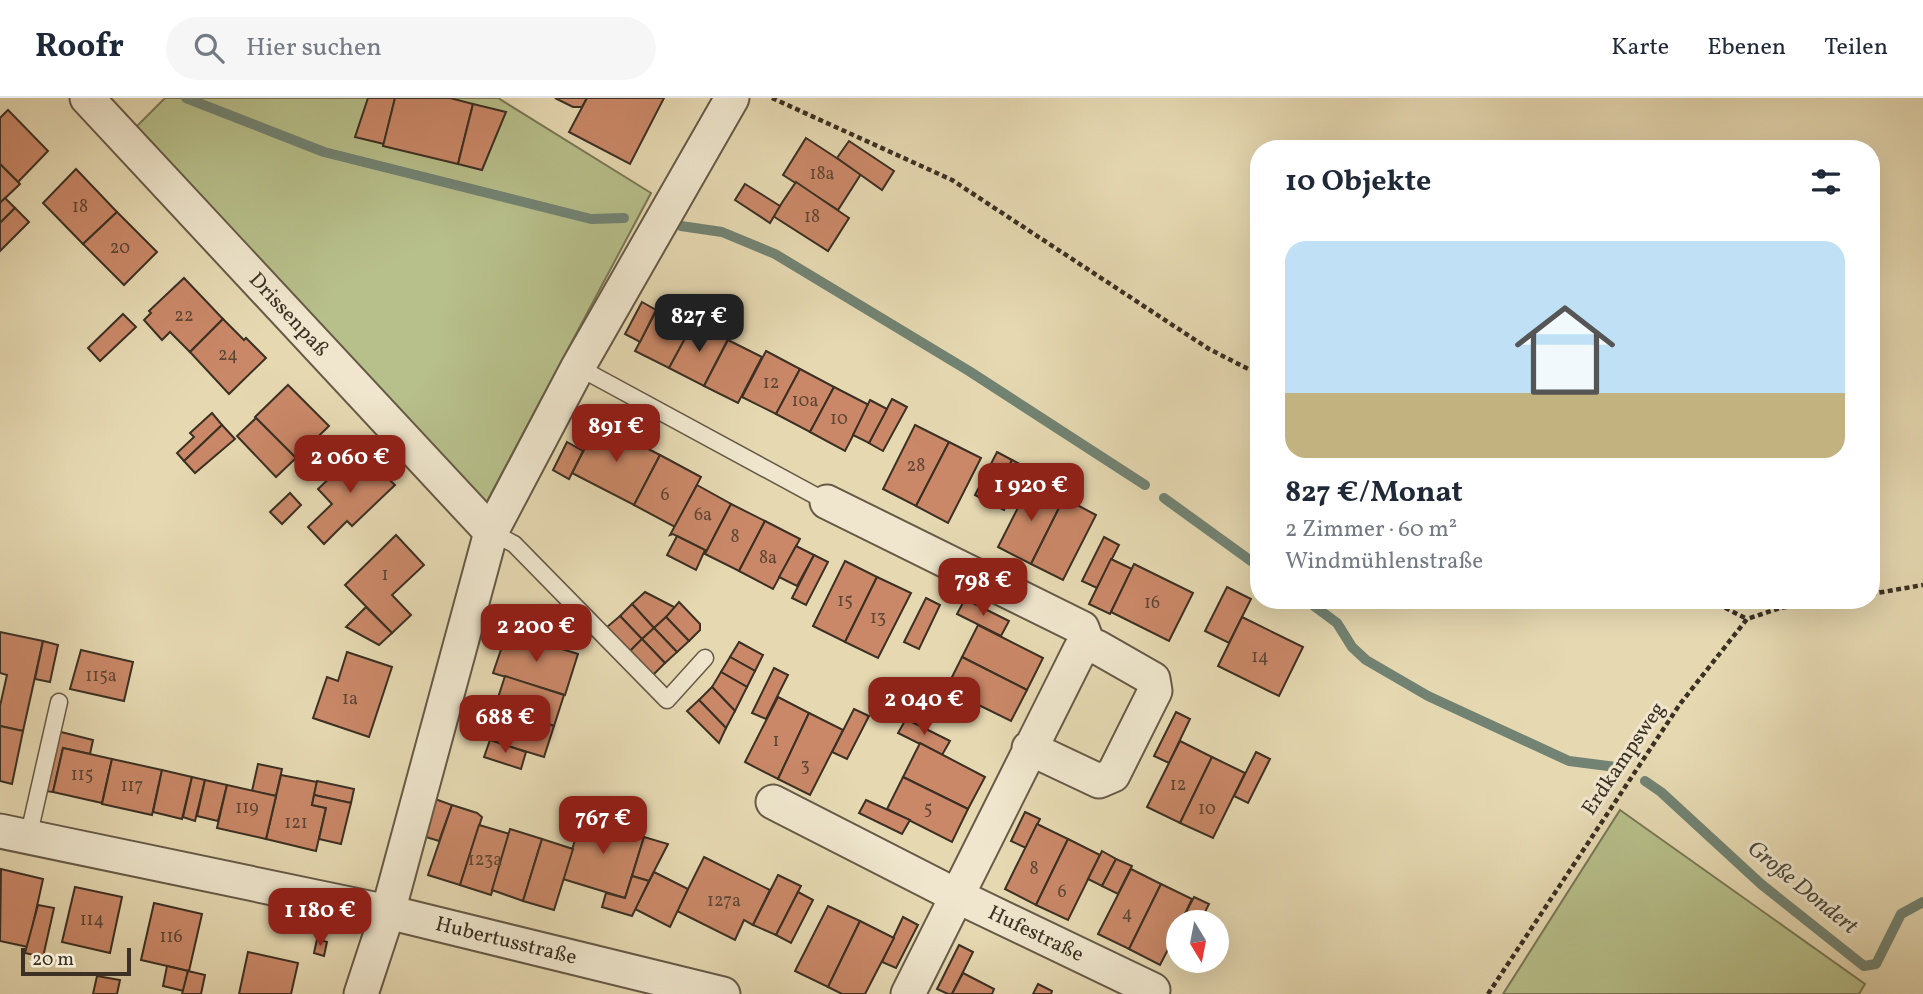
<!DOCTYPE html>
<html lang="de">
<meta charset="utf-8">
<style>
body{margin:0;font-family:Vollkorn,serif;background:#f6f6f7;color:#1f2937;height:100vh;display:flex;flex-direction:column;font-size:26px;white-space:nowrap}
*{box-sizing:border-box;margin:0}
p{font-size:23px;color:#747a83}
.icon{flex:none;width:38px;height:38px;fill:none;stroke:currentColor;stroke-width:2;stroke-linecap:round;stroke-linejoin:round}
.map{position:relative;flex:1;overflow:hidden}
.side{position:absolute;left:1250px;top:42px;width:630px;height:469px;display:flex;flex-direction:column;background:#fff;border-radius:28px;box-shadow:0 7px 28px #0002}
.side>*{flex:none}
.needle{width:46px;rotate:170deg}
.controls{position:absolute;left:1166px;top:812px;display:grid;gap:14px}
.controls a{display:grid;place-items:center;width:63px;height:63px;border-radius:50%;background:#fff;box-shadow:0 7px 28px #0002;font-size:35px}
.scale{position:absolute;left:21px;bottom:18px;width:110px;box-sizing:border-box;padding-left:7px;border:4px solid #3b3023;border-top:0;font-size:19px;line-height:24px;white-space:nowrap;color:#3b3023;-webkit-text-stroke:5px #efe6cd;paint-order:stroke}
.price{position:absolute;translate:-50% -60px;padding:0 16px;border-radius:14px;background:#8f2418;color:#fff;font-size:23px;line-height:46px;filter:drop-shadow(0 2px 4px #0008)}
.price::after{content:'';position:absolute;left:50%;top:42px;width:21px;height:16px;margin-left:-10px;background:inherit;clip-path:polygon(0 0,100% 0,50% 100%)}
.price.on{background:#222;color:#fff}
ul{padding:0;list-style:none}
li{display:grid;align-content:center;gap:14px;height:371px;padding:0 35px}
li+li{border-top:2px solid #e0e1e3}
li span{display:grid;place-items:center;height:217px;border-radius:21px;color:#555}
li>.icon{margin-inline-start:auto}
span .icon{width:126px;height:126px;fill:#fffc;stroke-width:1}
li b{font-size:30px}
h2{display:flex;justify-content:space-between;align-items:center;height:84px;padding:0 35px;font-size:30px}
header{display:flex;align-items:center;gap:42px;box-sizing:border-box;height:98px;padding:0 35px;background:#fff;border-bottom:2px solid #e0e1e3}
header strong{font-size:33px}
nav{display:flex;gap:38px;margin-inline-start:auto;font-size:24px}
.search{width:490px;height:63px;background:#f6f6f7;display:flex;align-items:center;gap:18px;box-sizing:border-box;padding:0 24px;border-radius:38px;color:#747a83;font-size:26px}
.map>svg:first-child{display:block}
.green{fill:#b7bf8a;stroke:#797856;stroke-width:2}
.lines{fill:none;stroke-linecap:round;stroke-linejoin:round}
.stream{stroke:#728373;stroke-width:10}
.building{fill:#ca8868;stroke:#3b3023;stroke-width:2}
.service-casing{stroke:#665a47;stroke-width:19}
.minor-casing{stroke:#665a47;stroke-width:37}
.path{stroke:#3b3023;stroke-width:4.5;stroke-dasharray:5 3.5;stroke-linecap:butt}
.service{stroke:#efe6cd;stroke-width:16}
.minor{stroke:#efe6cd;stroke-width:33}
.labels{text-anchor:middle;dominant-baseline:central;stroke-width:6;stroke-linejoin:round;paint-order:stroke}
.number-label{font-size:18px;fill:#5f4634}
.street-label{font-size:21px;fill:#3b3023;stroke:#efe6cd}
.water-label{font-size:23px;font-style:italic;fill:#4d4c3e;stroke:#efe6cd}
</style>
<header>
<strong>Roofr</strong>
<div class="search"><svg class="icon" aria-label="search" viewBox="0 0 24 24"><circle cx="10" cy="10" r="6"/><path d="M15 15l6 6"/></svg>Hier suchen</div>
<nav><a>Karte</a><a>Ebenen</a><a>Teilen</a></nav>
</header>
<div class="map">
<svg width="1923" height="896" viewBox="0 0 1923 896">
<rect width="100%" height="100%" fill="#e6d9b2"/>
<filter id="stains"><feTurbulence type="fractalNoise" baseFrequency=".00286" numOctaves="4"/><feColorMatrix values="0 0 0 0 .2 0 0 0 0 .09 0 0 0 0 .02 0 0 0 .5 -.17"/></filter>
<radialGradient id="worn" r=".72"><stop offset=".6" stop-color="#630" stop-opacity="0"/><stop offset="1" stop-color="#630" stop-opacity=".3"/></radialGradient>
<g class="green">
<polygon points="165,0 498,0 651,95 484,409 136,29"/>
<polygon points="1620,712 1865,886 1859,896 1503,896"/>
</g>
<g class="lines">
<g class="stream">
<polyline points="186,0 324,54 591,121 624,120"/>
<polyline points="681,128 722,134 775,156 969,273 1145,387"/>
<polyline points="1164,400 1258,468"/>
<polyline points="1306,502 1337,525 1352,549 1366,562 1428,598 1569,663 1616,669"/>
<polyline points="1645,683 1661,694 1761,786 1864,868 1876,866 1901,816 1923,804"/>
</g>
</g>
<g class="building">
<polygon points="368,0 395,0 384,46 355,39"/>
<polygon points="395,0 450,0 473,6 458,66 383,48"/>
<polygon points="555,0 587,0 582,9 573,9"/>
<polygon points="587,0 664,0 630,66 569,34"/>
<polygon points="473,6 506,14 482,72 458,66"/>
<polygon points="8,12 48,53 18,84 0,66 0,20"/>
<polygon points="806,40 861,76 838,112 783,77"/>
<polygon points="849,43 894,73 882,92 837,60"/>
<polygon points="0,66 20,86 0,105"/>
<polygon points="76,71 117,114 83,146 43,105"/>
<polygon points="796,84 849,120 828,153 773,118"/>
<polygon points="745,86 780,108 770,125 735,102"/>
<polygon points="5,100 15,110 0,125 0,105"/>
<polygon points="15,110 29,124 0,153 0,125"/>
<polygon points="117,114 157,154 124,187 83,146"/>
<polygon points="184,180 223,221 190,254 170,234 162,242 144,222 151,215 149,213"/>
<polygon points="663,200 666,201 662,208 694,224 669,270 635,253"/>
<polygon points="642,204 656,212 640,244 625,236"/>
<polygon points="123,216 136,229 100,263 88,250"/>
<polygon points="223,221 244,242 246,240 266,260 229,296 190,254"/>
<polygon points="694,224 728,241 704,288 669,270"/>
<polygon points="728,242 762,259 738,305 704,288"/>
<polygon points="766,253 800,271 776,316 742,299"/>
<polygon points="800,271 834,289 810,334 776,316"/>
<polygon points="288,287 329,328 296,360 255,319"/>
<polygon points="834,289 869,307 845,353 810,334"/>
<polygon points="892,301 907,309 883,353 869,345"/>
<polygon points="870,302 887,311 869,345 853,337"/>
<polygon points="212,315 222,327 184,363 177,355 194,339 190,335"/>
<polygon points="256,320 296,360 276,379 237,338"/>
<polygon points="598,325 660,357 634,407 572,375"/>
<polygon points="222,327 235,341 195,375 184,363"/>
<polygon points="915,327 949,344 916,408 883,391"/>
<polygon points="567,344 583,353 569,381 553,372"/>
<polygon points="949,344 981,360 948,425 916,408"/>
<polygon points="358,353 395,387 352,428 347,423 324,446 308,429 332,406 318,391"/>
<polygon points="997,354 1012,362 990,405 975,397"/>
<polygon points="660,357 701,379 675,429 634,407"/>
<polygon points="1012,362 1026,369 1004,412 990,405"/>
<polygon points="1031,384 1064,400 1031,466 998,449"/>
<polygon points="697,387 731,406 705,456 705,452 673,436 670,437"/>
<polygon points="290,395 301,407 282,426 270,414"/>
<polygon points="1064,400 1096,417 1063,482 1031,466"/>
<polygon points="731,406 765,423 739,473 705,456"/>
<polygon points="765,423 800,441 773,491 739,473"/>
<polygon points="396,437 424,467 392,497 411,517 392,535 345,487"/>
<polygon points="677,438 705,452 696,472 667,457"/>
<polygon points="1104,439 1119,447 1097,490 1082,483"/>
<polygon points="796,448 814,457 797,488 779,479"/>
<polygon points="814,457 828,464 806,507 792,500"/>
<polygon points="1111,461 1132,471 1110,516 1089,506"/>
<polygon points="845,463 877,479 845,544 813,528"/>
<polygon points="1134,466 1193,495 1169,543 1111,514"/>
<polygon points="877,479 911,495 878,560 845,544"/>
<polygon points="1227,489 1251,501 1229,545 1205,533"/>
<polygon points="645,494 676,510 654,530 632,506"/>
<polygon points="926,500 940,507 919,551 904,544"/>
<polygon points="965,501 1009,523 1001,538 957,516"/>
<polygon points="679,504 700,526 700,532 689,543 666,519"/>
<polygon points="632,506 654,530 642,541 620,518"/>
<polygon points="366,509 392,535 379,547 346,529"/>
<polygon points="525,510 542,515 539,524 553,528 547,546 517,537"/>
<polygon points="620,518 642,541 630,553 607,529"/>
<polygon points="666,519 689,543 677,554 654,530"/>
<polygon points="1242,519 1303,549 1279,598 1218,568"/>
<polygon points="978,527 1043,560 1027,592 962,559"/>
<polygon points="654,530 677,554 665,565 642,541"/>
<polygon points="0,534 43,543 23,633 0,628 0,608 7,577 0,575"/>
<polygon points="507,534 578,556 565,597 493,575"/>
<polygon points="642,541 665,565 653,577 630,553"/>
<polygon points="43,543 58,547 50,584 35,581"/>
<polygon points="739,544 763,557 755,573 730,559"/>
<polygon points="81,552 133,564 124,603 70,591"/>
<polygon points="347,554 392,569 369,639 313,620 327,579 338,583"/>
<polygon points="730,559 755,573 747,589 721,574"/>
<polygon points="962,559 1027,592 1011,623 946,591"/>
<polygon points="774,570 788,577 766,621 752,615"/>
<polygon points="721,574 747,589 735,613 712,589"/>
<polygon points="505,578 564,597 554,628 495,609"/>
<polygon points="926,581 969,602 962,618 918,596"/>
<polygon points="712,589 735,613 726,630 699,602"/>
<polygon points="778,599 809,615 778,681 745,664"/>
<polygon points="699,602 726,630 719,645 687,613"/>
<polygon points="495,609 554,628 544,659 485,641"/>
<polygon points="854,611 869,618 847,661 832,654"/>
<polygon points="1176,614 1190,621 1169,665 1154,658"/>
<polygon points="809,615 843,632 810,697 778,681"/>
<polygon points="906,621 950,643 942,657 898,635"/>
<polygon points="0,628 23,633 12,686 0,683"/>
<polygon points="57,633 93,642 90,656 63,650 53,694 44,693"/>
<polygon points="490,642 526,654 521,671 484,659"/>
<polygon points="1180,643 1212,659 1180,725 1147,709"/>
<polygon points="920,645 985,679 968,711 903,679"/>
<polygon points="63,650 112,661 102,705 53,694"/>
<polygon points="1256,654 1270,661 1248,705 1234,698"/>
<polygon points="1212,659 1245,675 1213,740 1180,725"/>
<polygon points="112,661 162,672 152,717 102,706"/>
<polygon points="258,666 282,671 276,698 252,693"/>
<polygon points="162,672 192,679 182,721 153,714"/>
<polygon points="281,677 317,684 312,707 326,710 316,753 266,741"/>
<polygon points="192,679 205,682 195,723 183,719"/>
<polygon points="903,679 968,711 952,744 887,711"/>
<polygon points="205,682 227,687 218,723 197,718"/>
<polygon points="317,683 354,691 351,705 314,697"/>
<polygon points="227,687 276,698 266,741 217,730"/>
<polygon points="314,697 351,705 341,746 319,741 326,710 312,707"/>
<polygon points="435,701 452,707 439,743 423,738"/>
<polygon points="866,702 910,722 902,736 859,715"/>
<polygon points="452,707 477,715 482,719 460,787 428,777"/>
<polygon points="584,713 620,724 618,731 644,739 625,800 563,781"/>
<polygon points="1025,714 1040,721 1026,750 1011,743"/>
<polygon points="1037,726 1068,741 1036,807 1005,791"/>
<polygon points="479,727 510,736 491,797 460,787"/>
<polygon points="510,731 542,741 523,803 492,792"/>
<polygon points="644,739 668,746 649,783 632,778"/>
<polygon points="542,741 573,751 554,812 523,803"/>
<polygon points="1068,741 1100,757 1068,822 1036,807"/>
<polygon points="1102,753 1116,761 1102,788 1088,781"/>
<polygon points="704,759 770,792 753,827 744,822 735,842 677,813"/>
<polygon points="1116,761 1132,768 1118,796 1102,788"/>
<polygon points="1,771 43,781 28,849 0,843"/>
<polygon points="1131,771 1161,786 1129,851 1098,836"/>
<polygon points="654,774 688,791 670,829 635,811"/>
<polygon points="778,777 801,788 776,837 753,827"/>
<polygon points="632,778 649,783 632,818 602,809 606,795 625,800"/>
<polygon points="1161,786 1192,801 1181,824 1178,824 1178,832 1160,867 1129,851"/>
<polygon points="75,789 122,799 110,855 62,844"/>
<polygon points="798,794 813,802 791,845 776,837"/>
<polygon points="1194,799 1209,806 1200,824 1181,824"/>
<polygon points="154,805 202,816 189,873 141,862"/>
<polygon points="38,807 54,810 43,859 25,855"/>
<polygon points="828,808 860,823 828,889 795,873"/>
<polygon points="903,819 918,827 896,870 882,864"/>
<polygon points="860,823 894,840 865,896 842,896 828,889"/>
<polygon points="317,841 327,844 324,858 314,855"/>
<polygon points="959,847 973,854 952,896 948,896 937,891"/>
<polygon points="248,854 298,865 291,896 239,896"/>
<polygon points="167,868 188,873 184,893 163,888"/>
<polygon points="188,873 205,877 201,896 182,896"/>
<polygon points="963,875 994,891 992,896 952,896"/>
<polygon points="97,878 120,882 117,896 93,896"/>
<polygon points="1038,886 1052,893 1051,896 1033,896"/>
</g>
<g class="lines">
<defs>
<g id="service">
<polyline points="578,269 827,404"/>
<polyline points="491,434 514,446 667,602 705,560"/>
<polyline points="28,740 59,604"/>
</g>
<g id="minor">
<path id="s1" d="M87,0L491,434"/>
<polyline points="827,404 1082,530 1089,549"/>
<path id="s2" d="M773,704L957,798L1153,892"/>
<path id="s3" d="M0,733L388,814L723,896"/>
<polyline points="361,896 388,814 491,434 578,269 732,0"/>
<polyline points="908,896 1080,552 1089,549 1097,549 1153,581 1155,593 1113,677 1099,683 1029,650"/>
</g>
</defs>
<use href="#service" class="service-casing"/>
<use href="#minor" class="minor-casing"/>
<g class="path">
<polyline points="772,0 952,82 1209,251 1258,276"/>
<polyline points="1871,496 1923,487"/>
<polyline points="1710,502 1747,521"/>
<polyline points="1488,896 1680,606 1747,521 1780,510 1830,502"/>
</g>
<use href="#service" class="service"/>
<use href="#minor" class="minor"/>
</g>
<g class="labels">
<g class="number-label">
<text x="822" y="76">18a</text>
<text x="80" y="109">18</text>
<text x="812" y="119">18</text>
<text x="120" y="150">20</text>
<text x="184" y="218">22</text>
<text x="228" y="257">24</text>
<text x="771" y="285">12</text>
<text x="805" y="303">10a</text>
<text x="839" y="321">10</text>
<text x="916" y="368">28</text>
<text x="665" y="397">6</text>
<text x="703" y="417">6a</text>
<text x="735" y="439">8</text>
<text x="768" y="460">8a</text>
<text x="385" y="477">1</text>
<text x="845" y="503">15</text>
<text x="1152" y="505">16</text>
<text x="878" y="520">13</text>
<text x="1260" y="559">14</text>
<text x="101" y="578">115a</text>
<text x="350" y="601">1a</text>
<text x="776" y="643">1</text>
<text x="805" y="668">3</text>
<text x="82" y="677">115</text>
<text x="1178" y="687">12</text>
<text x="132" y="688">117</text>
<text x="247" y="710">119</text>
<text x="928" y="711">5</text>
<text x="1207" y="711">10</text>
<text x="296" y="725">121</text>
<text x="485" y="762">123a</text>
<text x="1034" y="771">8</text>
<text x="1062" y="794">6</text>
<text x="724" y="803">127a</text>
<text x="1127" y="816">4</text>
<text x="92" y="822">114</text>
<text x="171" y="839">116</text>
</g>
<g class="street-label">
<text stroke="none"><textPath href="#s1" startOffset="296">Drissenpaß</textPath></text>
<text transform="translate(1624 661) rotate(-56)">Erdkampsweg</text>
<text stroke="none"><textPath href="#s2" startOffset="294">Hufestraße</textPath></text>
<text stroke="none"><textPath href="#s3" startOffset="518">Hubertusstraße</textPath></text>
</g>
<g class="water-label">
<text transform="translate(1802 790) rotate(39)">Große Dondert</text>
</g>
</g>
<rect width="100%" height="100%" filter="url(#stains)"/>
<rect width="100%" height="100%" fill="url(#worn)"/>
</svg>
<div class="controls">
<a><svg class="needle" viewBox="-14 -14 28 28"><path d="M0-13l5 13h-10z" fill="#e53935"/><path d="M0 13l5-13h-10z" fill="#747a83"/></svg></a>
</div>
<div class="scale">20 m</div>
<b class="price on" style="left:699px;top:256px">827 €</b>
<b class="price" style="left:616px;top:366px">891 €</b>
<b class="price" style="left:350px;top:397px">2 060 €</b>
<b class="price" style="left:1031px;top:425px">1 920 €</b>
<b class="price" style="left:983px;top:520px">798 €</b>
<b class="price" style="left:536px;top:566px">2 200 €</b>
<b class="price" style="left:924px;top:639px">2 040 €</b>
<b class="price" style="left:505px;top:657px">688 €</b>
<b class="price" style="left:603px;top:758px">767 €</b>
<b class="price" style="left:320px;top:850px">1 180 €</b>
<section class="side">
<h2>10 Objekte<svg class="icon" aria-label="filters" viewBox="0 0 24 24"><path d="M4 7h16M4 17h16"/><circle cx="9" cy="7" r="2"/><circle cx="15" cy="17" r="2"/></svg></h2>
<ul>
<li><span style="background:linear-gradient(#bfe0f5 70%,#c2b280 0)"><svg class="icon" aria-label="home" viewBox="0 0 24 24"><path d="M3 11l9-7 9 7M6 9v11h12V9"/></svg></span><div><b>827 €/Monat</b><p>2 Zimmer · 60 m²</p><p>Windmühlenstraße</p></div></li>
</ul>
</section>
</div>
